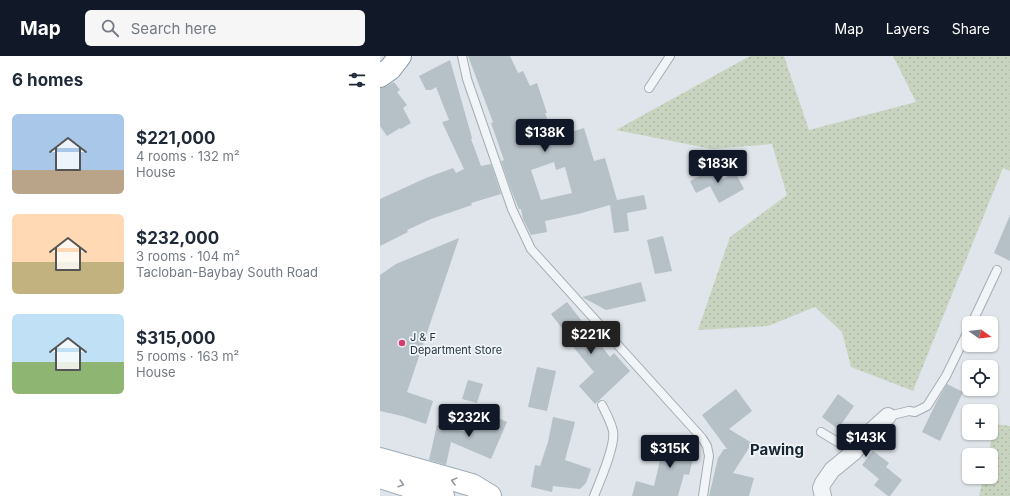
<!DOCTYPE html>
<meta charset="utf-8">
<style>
body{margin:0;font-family:Inter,sans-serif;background:#f6f6f7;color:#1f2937;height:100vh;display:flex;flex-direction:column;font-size:15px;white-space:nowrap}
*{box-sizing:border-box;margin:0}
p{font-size:13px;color:#747a83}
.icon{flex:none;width:22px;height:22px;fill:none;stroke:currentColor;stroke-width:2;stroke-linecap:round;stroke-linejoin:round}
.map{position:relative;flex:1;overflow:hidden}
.drawer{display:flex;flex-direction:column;background:#fff;width:380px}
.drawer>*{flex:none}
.needle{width:26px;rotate:104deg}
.tools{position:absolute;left:582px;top:260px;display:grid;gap:8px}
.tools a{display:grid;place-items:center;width:36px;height:36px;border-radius:6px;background:#fff;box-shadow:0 1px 3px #0004;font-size:20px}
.price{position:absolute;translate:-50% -34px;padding:0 9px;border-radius:4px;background:#111827;color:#fff;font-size:13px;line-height:26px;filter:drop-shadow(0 1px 2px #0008)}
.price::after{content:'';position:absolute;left:50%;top:24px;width:12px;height:9px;margin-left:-6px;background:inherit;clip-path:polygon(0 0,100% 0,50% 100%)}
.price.on{background:#222;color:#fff}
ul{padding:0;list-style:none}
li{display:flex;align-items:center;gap:12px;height:100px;padding:0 12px}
li span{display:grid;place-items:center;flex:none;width:112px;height:80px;border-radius:6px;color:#555}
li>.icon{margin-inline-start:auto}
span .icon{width:48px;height:48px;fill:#fffc;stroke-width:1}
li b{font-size:17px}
h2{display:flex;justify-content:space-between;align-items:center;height:48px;padding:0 12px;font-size:17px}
header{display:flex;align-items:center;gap:24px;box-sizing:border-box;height:56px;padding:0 20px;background:#111827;color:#fff}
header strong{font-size:19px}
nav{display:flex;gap:22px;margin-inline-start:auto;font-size:14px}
.search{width:280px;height:36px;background:#f6f6f7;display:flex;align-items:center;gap:10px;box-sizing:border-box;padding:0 14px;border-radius:6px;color:#747a83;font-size:15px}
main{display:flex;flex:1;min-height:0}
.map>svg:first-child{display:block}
.grass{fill:url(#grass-dots)}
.building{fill:#b6c0c7;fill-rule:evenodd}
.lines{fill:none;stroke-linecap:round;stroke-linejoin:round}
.lane-casing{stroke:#a4adb4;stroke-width:10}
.street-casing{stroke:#a4adb4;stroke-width:18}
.primary-casing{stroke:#9eacb6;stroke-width:24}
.highway-casing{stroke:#8696a1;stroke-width:24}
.lane{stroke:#f2f5f8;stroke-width:8}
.street{stroke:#f2f5f8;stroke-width:16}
.primary{stroke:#fff;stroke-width:22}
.highway{stroke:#fff;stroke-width:22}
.oneway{stroke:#939aa0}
.poi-dot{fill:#d83b72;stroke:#eff4f7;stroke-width:1.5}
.labels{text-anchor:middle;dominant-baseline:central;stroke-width:3.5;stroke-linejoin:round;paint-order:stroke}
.poi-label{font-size:11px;fill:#273642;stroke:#eff4f7;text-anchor:start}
.district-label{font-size:15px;font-weight:bold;fill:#192733;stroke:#eff4f7}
</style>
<header>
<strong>Map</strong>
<div class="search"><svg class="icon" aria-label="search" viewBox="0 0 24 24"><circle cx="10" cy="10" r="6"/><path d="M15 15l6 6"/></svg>Search here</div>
<nav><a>Map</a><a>Layers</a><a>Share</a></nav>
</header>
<main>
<section class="drawer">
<h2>6 homes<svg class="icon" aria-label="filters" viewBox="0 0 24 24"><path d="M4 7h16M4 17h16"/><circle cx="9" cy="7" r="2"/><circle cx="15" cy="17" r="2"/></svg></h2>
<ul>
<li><span style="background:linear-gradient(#a9c7e8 70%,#b9a48a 0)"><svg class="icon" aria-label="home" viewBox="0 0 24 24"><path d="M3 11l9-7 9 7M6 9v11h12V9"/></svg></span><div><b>$221,000</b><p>4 rooms · 132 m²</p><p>House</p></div></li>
<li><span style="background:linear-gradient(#ffd9b3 60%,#c2b280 0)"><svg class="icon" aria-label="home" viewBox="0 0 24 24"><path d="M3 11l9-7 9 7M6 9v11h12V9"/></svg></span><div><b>$232,000</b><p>3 rooms · 104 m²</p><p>Tacloban-Baybay South Road</p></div></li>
<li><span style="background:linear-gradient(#bfe0f5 60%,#8fb573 0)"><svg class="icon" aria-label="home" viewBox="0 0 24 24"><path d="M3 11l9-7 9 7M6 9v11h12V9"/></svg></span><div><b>$315,000</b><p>5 rooms · 163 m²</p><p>House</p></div></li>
</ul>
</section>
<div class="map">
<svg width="630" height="440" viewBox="0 0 630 440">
<defs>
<pattern id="grass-dots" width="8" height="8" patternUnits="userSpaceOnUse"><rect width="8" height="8" fill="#c9d4c0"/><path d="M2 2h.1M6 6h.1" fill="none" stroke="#adb7a6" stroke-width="1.8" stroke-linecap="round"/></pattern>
</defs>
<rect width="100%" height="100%" fill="#dfe5ea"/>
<g class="grass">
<polygon points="370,0 404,0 429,74 536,46 513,0 630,0 630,115 623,112 533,335 471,311 462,276 435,251 388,270 318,274 350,181 407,139 392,88 332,93 236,74"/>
<polygon points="615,368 630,370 630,440 599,440 603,421 611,421 611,399 608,399"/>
</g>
<g class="building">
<path d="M88,0H130L138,17L143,15L150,30L157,27L167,57H165L174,81L204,72L214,105L225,102L237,144L264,139L267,153L247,157L249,175L234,177L230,149L198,158L165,165L167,176L151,179L143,163L141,153H139L131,134L121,105L124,104L111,67L113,66ZM174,106L176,114L185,111L192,137L161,144L151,114Z"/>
<polygon points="70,4 92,82 91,83 101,110 111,108 121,138 91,147 92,149 51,163 27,174 28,176 0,190 0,143 46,122 73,112 76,117 84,113 62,66 69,64 56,31 51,34 46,34 39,20"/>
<polygon points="14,26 20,34 17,36 27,49 23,52 31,67 21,73 20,72 7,80 0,70 0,32 7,30"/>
<polygon points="337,111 343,123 355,116 364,133 339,147 330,130 316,137 310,125"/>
<polygon points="630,159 630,205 614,197"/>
<polygon points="283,180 292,215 275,218 267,184"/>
<polygon points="79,182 27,336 53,345 46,368 22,360 0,355 0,219 16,208"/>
<polygon points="261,226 266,245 226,254 202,241"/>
<polygon points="187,246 230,301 234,297 250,315 215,348 199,330 214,316 190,287 192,285 171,258"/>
<polygon points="157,311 176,315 167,355 148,351"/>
<polygon points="88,324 103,328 97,347 82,343"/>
<polygon points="567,328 583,336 560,385 542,376 557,345"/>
<polygon points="356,333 372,355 349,373 372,387 353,417 374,422 369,440 329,440 338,402 344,393 347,393 322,359"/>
<polygon points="458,338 474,350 458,373 442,361"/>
<polygon points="101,354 127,366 111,403 71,386 66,409 49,404 57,369 91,377"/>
<polygon points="173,361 195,366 185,404 211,413 206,427 200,433 173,430 172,436 151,431 155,409 160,410 168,386"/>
<polygon points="286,379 317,386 309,419 304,418 298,440 252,440 256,425 274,430"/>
<polygon points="493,395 509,407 506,411 522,424 510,440 508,440 494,429 499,423 482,409"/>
</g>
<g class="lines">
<defs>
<g id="lane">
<polyline points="82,0 87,23 132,153 151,193 322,382 327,390 329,400 323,440"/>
<polyline points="269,32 290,0"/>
<polyline points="592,267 617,214"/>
<polyline points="508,360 529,355 535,356 547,350 566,320 589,273"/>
<polyline points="441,376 474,396"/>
<path d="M214,440C220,425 236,389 233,375C231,366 226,357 222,349"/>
</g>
<polyline id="street" points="443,440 441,432 443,427 452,414 474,396 488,378 508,360"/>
<g id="primary">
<polyline points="0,403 92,429 110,440"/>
<polyline points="0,421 41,434 63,440"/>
</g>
<polyline id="highway" points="0,20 10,13 20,0"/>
</defs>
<use href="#lane" class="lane-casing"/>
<use href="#street" class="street-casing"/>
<use href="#primary" class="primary-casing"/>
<use href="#highway" class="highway-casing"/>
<use href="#lane" class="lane"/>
<use href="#street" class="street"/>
<use href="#primary" class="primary"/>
<use href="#highway" class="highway"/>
</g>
<defs><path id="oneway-chevron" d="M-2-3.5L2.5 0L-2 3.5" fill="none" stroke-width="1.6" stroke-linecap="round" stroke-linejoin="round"/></defs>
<g class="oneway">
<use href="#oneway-chevron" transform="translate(74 425) rotate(-165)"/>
<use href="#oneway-chevron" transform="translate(21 428) rotate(17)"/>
</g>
<circle class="poi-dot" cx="22" cy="287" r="4"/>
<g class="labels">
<g class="poi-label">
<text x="30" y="281">J &amp; F<tspan x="30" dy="13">Department Store</tspan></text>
</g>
<g class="district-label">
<text x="397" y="393">Pawing</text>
</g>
</g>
</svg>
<div class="tools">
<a><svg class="needle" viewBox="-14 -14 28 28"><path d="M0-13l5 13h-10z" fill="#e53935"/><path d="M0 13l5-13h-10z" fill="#747a83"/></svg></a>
<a><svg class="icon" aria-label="locate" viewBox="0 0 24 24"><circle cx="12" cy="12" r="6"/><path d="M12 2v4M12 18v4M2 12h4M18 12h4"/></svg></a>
<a>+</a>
<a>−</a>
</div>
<b class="price" style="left:165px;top:97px">$138K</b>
<b class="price" style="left:338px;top:128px">$183K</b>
<b class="price on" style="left:211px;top:299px">$221K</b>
<b class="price" style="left:89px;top:382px">$232K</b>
<b class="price" style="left:486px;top:402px">$143K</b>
<b class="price" style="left:290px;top:413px">$315K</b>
</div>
</main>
